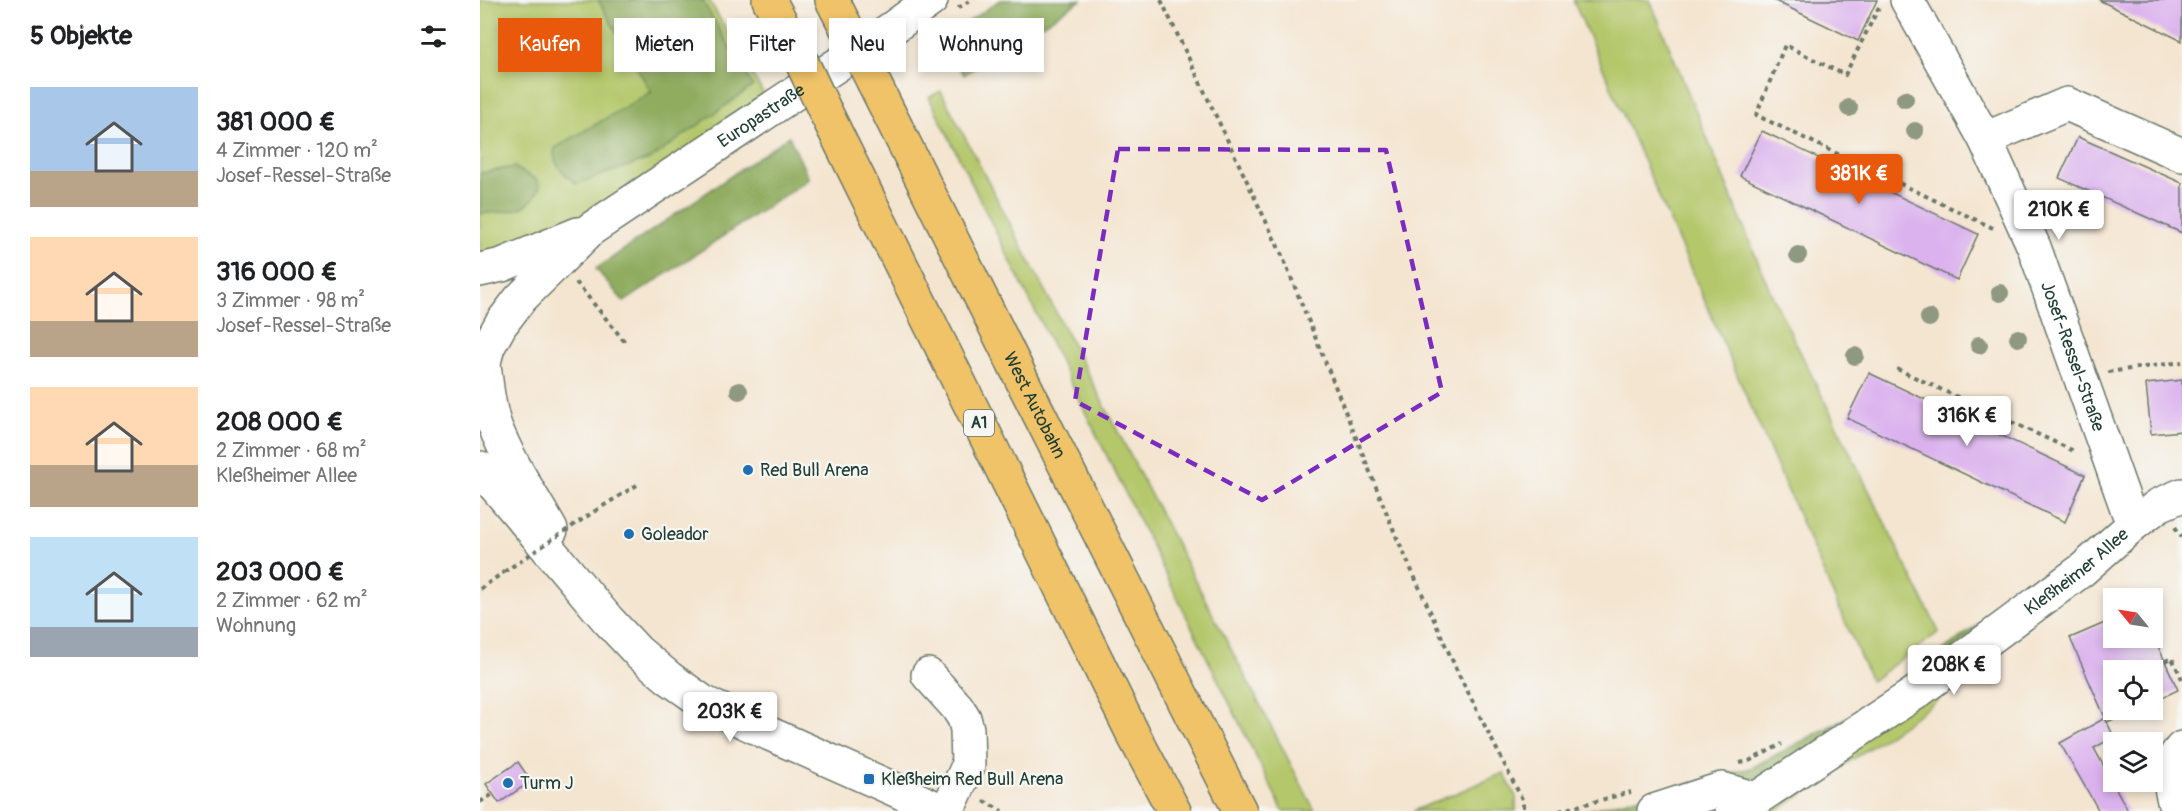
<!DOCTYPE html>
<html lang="de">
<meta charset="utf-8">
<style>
body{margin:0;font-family:Pangolin,sans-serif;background:#f6f6f6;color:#202124;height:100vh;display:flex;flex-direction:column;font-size:22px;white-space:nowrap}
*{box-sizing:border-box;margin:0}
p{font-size:20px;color:#757577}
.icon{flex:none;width:33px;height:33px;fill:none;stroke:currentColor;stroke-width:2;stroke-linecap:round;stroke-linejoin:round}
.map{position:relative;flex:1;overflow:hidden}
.details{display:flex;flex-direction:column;background:#fff;width:480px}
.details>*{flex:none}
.banner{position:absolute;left:18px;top:18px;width:570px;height:54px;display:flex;gap:12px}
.needle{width:39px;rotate:300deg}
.controls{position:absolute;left:1623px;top:588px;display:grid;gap:12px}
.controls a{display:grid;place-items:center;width:60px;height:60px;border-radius:0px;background:#fff;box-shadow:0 3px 9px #0003;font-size:30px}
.price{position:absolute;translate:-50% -51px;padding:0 14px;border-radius:6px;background:#fff;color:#222;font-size:20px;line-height:39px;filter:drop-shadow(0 2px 3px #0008)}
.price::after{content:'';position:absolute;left:50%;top:36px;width:18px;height:14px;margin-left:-9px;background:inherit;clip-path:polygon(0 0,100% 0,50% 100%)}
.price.active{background:#ea580c;color:#fff}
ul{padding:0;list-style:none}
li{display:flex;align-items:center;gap:18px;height:150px;padding:0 30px}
li span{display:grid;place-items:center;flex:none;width:168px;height:120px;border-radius:0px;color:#555}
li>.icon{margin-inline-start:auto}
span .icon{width:72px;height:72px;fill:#fffc;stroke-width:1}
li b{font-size:26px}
h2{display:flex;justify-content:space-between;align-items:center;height:72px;padding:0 30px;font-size:26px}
.pill{padding:0 21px;border-radius:0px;background:#fff;box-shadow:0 3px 9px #0003;font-size:21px;line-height:54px}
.pill.active{background:#ea580c;color:#fff}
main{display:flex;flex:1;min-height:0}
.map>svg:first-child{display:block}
.green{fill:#b4c76a;stroke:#6a824f;stroke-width:1.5}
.forest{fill:#8fac5e;stroke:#577449;stroke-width:1.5}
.building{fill:#dbb2ee}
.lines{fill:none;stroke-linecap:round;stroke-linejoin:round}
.minor-casing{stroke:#6a786b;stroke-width:36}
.highway-casing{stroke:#6a786b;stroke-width:36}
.path{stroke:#6a786b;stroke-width:4;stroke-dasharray:4.5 4.5;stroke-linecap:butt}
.minor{stroke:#fff;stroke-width:33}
.highway{stroke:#f0c369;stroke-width:33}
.highway-bridge-casing{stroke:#6a786b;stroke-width:36;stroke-linecap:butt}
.path-bridge{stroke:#6a786b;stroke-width:4;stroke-dasharray:4.5 4.5;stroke-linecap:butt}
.highway-bridge{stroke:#f0c369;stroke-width:33}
.tree{fill:#8f9880}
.marked{fill:none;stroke:#7b2cbf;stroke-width:4.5;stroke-dasharray:12 8;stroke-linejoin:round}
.poi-dot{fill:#1f6fb2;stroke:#f6f6f2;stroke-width:2}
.labels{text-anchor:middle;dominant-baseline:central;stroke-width:4.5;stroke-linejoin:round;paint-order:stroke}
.shield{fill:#f6f6f2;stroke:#60746d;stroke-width:1.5}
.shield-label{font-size:16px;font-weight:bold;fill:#1f3d34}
.street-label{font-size:18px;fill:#1f3d34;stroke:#f6f6f2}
.poi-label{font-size:18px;fill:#1f3d34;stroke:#f6f6f2;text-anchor:start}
</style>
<main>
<section class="details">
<h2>5 Objekte<svg class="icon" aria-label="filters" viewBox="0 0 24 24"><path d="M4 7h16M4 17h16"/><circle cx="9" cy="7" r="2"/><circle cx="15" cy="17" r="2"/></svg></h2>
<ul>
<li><span style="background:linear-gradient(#a9c7e8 70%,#b9a48a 0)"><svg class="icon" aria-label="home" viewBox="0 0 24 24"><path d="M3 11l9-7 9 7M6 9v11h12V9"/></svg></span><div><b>381 000 €</b><p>4 Zimmer · 120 m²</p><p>Josef-Ressel-Straße</p></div></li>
<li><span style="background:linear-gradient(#ffd9b3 70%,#b9a48a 0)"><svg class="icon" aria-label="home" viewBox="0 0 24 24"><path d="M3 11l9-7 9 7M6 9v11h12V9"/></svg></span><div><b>316 000 €</b><p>3 Zimmer · 98 m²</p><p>Josef-Ressel-Straße</p></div></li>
<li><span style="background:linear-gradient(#ffd9b3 65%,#b9a48a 0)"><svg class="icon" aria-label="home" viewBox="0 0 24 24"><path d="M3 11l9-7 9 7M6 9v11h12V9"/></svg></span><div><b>208 000 €</b><p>2 Zimmer · 68 m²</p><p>Kleßheimer Allee</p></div></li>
<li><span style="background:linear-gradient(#bfe0f5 75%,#9aa5b1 0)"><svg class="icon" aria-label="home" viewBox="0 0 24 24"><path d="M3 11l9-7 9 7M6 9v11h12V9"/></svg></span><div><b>203 000 €</b><p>2 Zimmer · 62 m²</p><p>Wohnung</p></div></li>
</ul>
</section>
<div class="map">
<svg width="1702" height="811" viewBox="0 0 1702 811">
<rect width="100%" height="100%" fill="#f6f6f2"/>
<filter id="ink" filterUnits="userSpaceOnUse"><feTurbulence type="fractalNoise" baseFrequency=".0167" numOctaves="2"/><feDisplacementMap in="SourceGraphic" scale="12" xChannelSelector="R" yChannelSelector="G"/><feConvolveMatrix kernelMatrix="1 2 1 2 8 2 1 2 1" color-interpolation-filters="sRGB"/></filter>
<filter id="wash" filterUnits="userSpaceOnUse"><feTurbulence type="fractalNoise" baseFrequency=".008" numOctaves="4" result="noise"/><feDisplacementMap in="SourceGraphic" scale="24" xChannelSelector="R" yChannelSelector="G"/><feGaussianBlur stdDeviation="1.35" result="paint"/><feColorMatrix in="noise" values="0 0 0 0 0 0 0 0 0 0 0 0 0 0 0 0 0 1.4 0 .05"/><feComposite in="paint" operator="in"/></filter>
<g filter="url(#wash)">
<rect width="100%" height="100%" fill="#f4e5d0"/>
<g class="green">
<polygon points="0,0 229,0 286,98 126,206 14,258 0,260"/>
<polygon points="1093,0 1170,0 1291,293 1459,632 1391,681"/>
<polygon points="461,91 835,811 803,811 449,97"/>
<polygon points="1514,646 1518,653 1446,709 1302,808 1296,811 1272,811"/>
<polygon points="1024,773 1036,797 1036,811 933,811"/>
</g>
<g class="forest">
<path d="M118,0H222L273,86L172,158L96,184C86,175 70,163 75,148L171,92Z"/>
<polygon points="520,0 601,0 484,75 462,40"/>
<polygon points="309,136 329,179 144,302 116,269"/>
<path d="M34,167L57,180L60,187C57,193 53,200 48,204C37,213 14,212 0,214V173Z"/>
<polygon points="1585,563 1377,723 1217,811 1105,811 1271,768 1373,714"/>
</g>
<g id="blocks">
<g class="building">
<polygon points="1293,0 1397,0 1378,41"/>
<polygon points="1619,0 1702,0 1702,41 1627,4"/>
<polygon points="1282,131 1498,234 1477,280 1260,176"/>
<polygon points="1598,137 1702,183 1702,233 1579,178"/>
<polygon points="1389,373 1605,475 1585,522 1367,418"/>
<polygon points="1702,380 1702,431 1671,434 1666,384"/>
<polygon points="1634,619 1634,638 1672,638 1672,633 1698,690 1672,702 1672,670 1634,670 1634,710 1656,710 1627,722 1590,638"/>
<polygon points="1625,718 1634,737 1614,748 1648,811 1619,811 1580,743"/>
<polygon points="38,762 51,781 19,803 6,784"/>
</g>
</g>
</g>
<g filter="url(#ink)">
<use href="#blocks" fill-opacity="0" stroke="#6a786b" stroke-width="1.5"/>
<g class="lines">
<defs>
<g id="minor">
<path id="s1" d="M1427,0L1505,139L1554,247L1648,511L1655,523"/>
<polyline points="1505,139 1587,104 1702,155"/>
<polyline points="0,270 22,265 98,234"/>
<path d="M4,365C7,386 8,406 15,426C29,462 52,496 71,530"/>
<path id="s2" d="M0,378L8,347L21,324L40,299L111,229L411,29L451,0"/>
<polyline points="0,468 128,620 158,652 189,678 223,702 290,734 463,811"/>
<polyline points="448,675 477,707 484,718 487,729 488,766 467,811"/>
<polyline points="1174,811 1242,789 1276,799"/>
<path id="s3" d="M1252,811L1276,799L1437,692L1602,570L1655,523L1679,505L1702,495"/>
<path d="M1697,811C1690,789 1684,766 1702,748"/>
</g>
<g id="highway">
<polyline points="289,0 317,52"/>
<polyline points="352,0 365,25"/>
<path id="s4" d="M394,83L549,394L760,811"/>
<polyline points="346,113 652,732 694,811"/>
</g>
</defs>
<use href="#minor" class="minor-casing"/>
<use href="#highway" class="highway-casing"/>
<g class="path">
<polyline points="681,0 801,253 916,536 979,675 1043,801 1043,811"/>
<polyline points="1399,7 1365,75 1305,45 1276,115 1513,228"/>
<polyline points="478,8 491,0"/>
<polyline points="96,282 145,342"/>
<polyline points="1417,369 1596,452"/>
<polyline points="1628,372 1702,362"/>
<polyline points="115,511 157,485"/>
<polyline points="1695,527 1702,537"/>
<polyline points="0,589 24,572"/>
<polyline points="1685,661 1692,658 1702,679"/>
<polyline points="1260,763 1269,761 1302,744"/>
<polyline points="504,801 522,811"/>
<polyline points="0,802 13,794"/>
<polyline points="1079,811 1151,792"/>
</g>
<use href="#minor" class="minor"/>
<use href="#highway" class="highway"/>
<defs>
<g id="highway-bridge">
<polyline points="365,25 394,83"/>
<polyline points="317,52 346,113"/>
</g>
</defs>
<use href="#highway-bridge" class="highway-bridge-casing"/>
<polyline class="path-bridge" points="24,572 115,511"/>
<use href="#highway-bridge" class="highway-bridge"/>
</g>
<g class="tree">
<circle cx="1425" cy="99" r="9"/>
<circle cx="1369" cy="108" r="9"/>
<circle cx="1435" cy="131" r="9"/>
<circle cx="1318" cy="255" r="9"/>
<circle cx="1520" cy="293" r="9"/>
<circle cx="1449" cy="318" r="9"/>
<circle cx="1538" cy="338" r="9"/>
<circle cx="1499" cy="345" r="9"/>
<circle cx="1375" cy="356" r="9"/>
<circle cx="259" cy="391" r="9"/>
</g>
</g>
<path class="marked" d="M638,149L906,150L962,392L782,500L595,401Z"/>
<g class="poi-dot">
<circle cx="268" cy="470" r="6"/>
<circle cx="149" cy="534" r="6"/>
<rect x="383" y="773" width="12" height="12" rx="3"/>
<circle cx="28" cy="783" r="6"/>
</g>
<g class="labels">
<rect class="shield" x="484" y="410" width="30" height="26" rx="4.5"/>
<g class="shield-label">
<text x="499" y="423">A1</text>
</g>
<g class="street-label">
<text stroke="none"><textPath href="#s2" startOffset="394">Europastraße</textPath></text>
<text stroke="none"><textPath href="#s1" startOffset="394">Josef-Ressel-Straße</textPath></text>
<text stroke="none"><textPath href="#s4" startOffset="360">West Autobahn</textPath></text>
<text stroke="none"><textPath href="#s3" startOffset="420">Kleßheimer Allee</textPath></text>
</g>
<g class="poi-label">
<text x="280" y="470">Red Bull Arena</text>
<text x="161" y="534">Goleador</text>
<text x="401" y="779">Kleßheim Red Bull Arena</text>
<text x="40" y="783">Turm J</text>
</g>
</g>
</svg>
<div class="controls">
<a><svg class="needle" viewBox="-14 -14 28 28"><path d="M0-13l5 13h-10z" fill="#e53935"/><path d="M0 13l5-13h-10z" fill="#757577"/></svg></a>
<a><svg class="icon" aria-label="locate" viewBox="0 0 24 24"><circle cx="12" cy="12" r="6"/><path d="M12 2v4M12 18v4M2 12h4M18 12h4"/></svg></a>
<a><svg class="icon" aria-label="layers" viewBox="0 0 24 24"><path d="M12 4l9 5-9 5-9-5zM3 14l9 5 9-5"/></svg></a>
</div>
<b class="price active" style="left:1379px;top:205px">381K €</b>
<b class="price" style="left:1579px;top:241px">210K €</b>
<b class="price" style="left:1487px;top:447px">316K €</b>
<b class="price" style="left:1474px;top:696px">208K €</b>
<b class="price" style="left:250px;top:743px">203K €</b>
<div class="banner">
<a class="pill active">Kaufen</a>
<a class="pill">Mieten</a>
<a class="pill">Filter</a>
<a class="pill">Neu</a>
<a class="pill">Wohnung</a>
</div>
</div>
</main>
